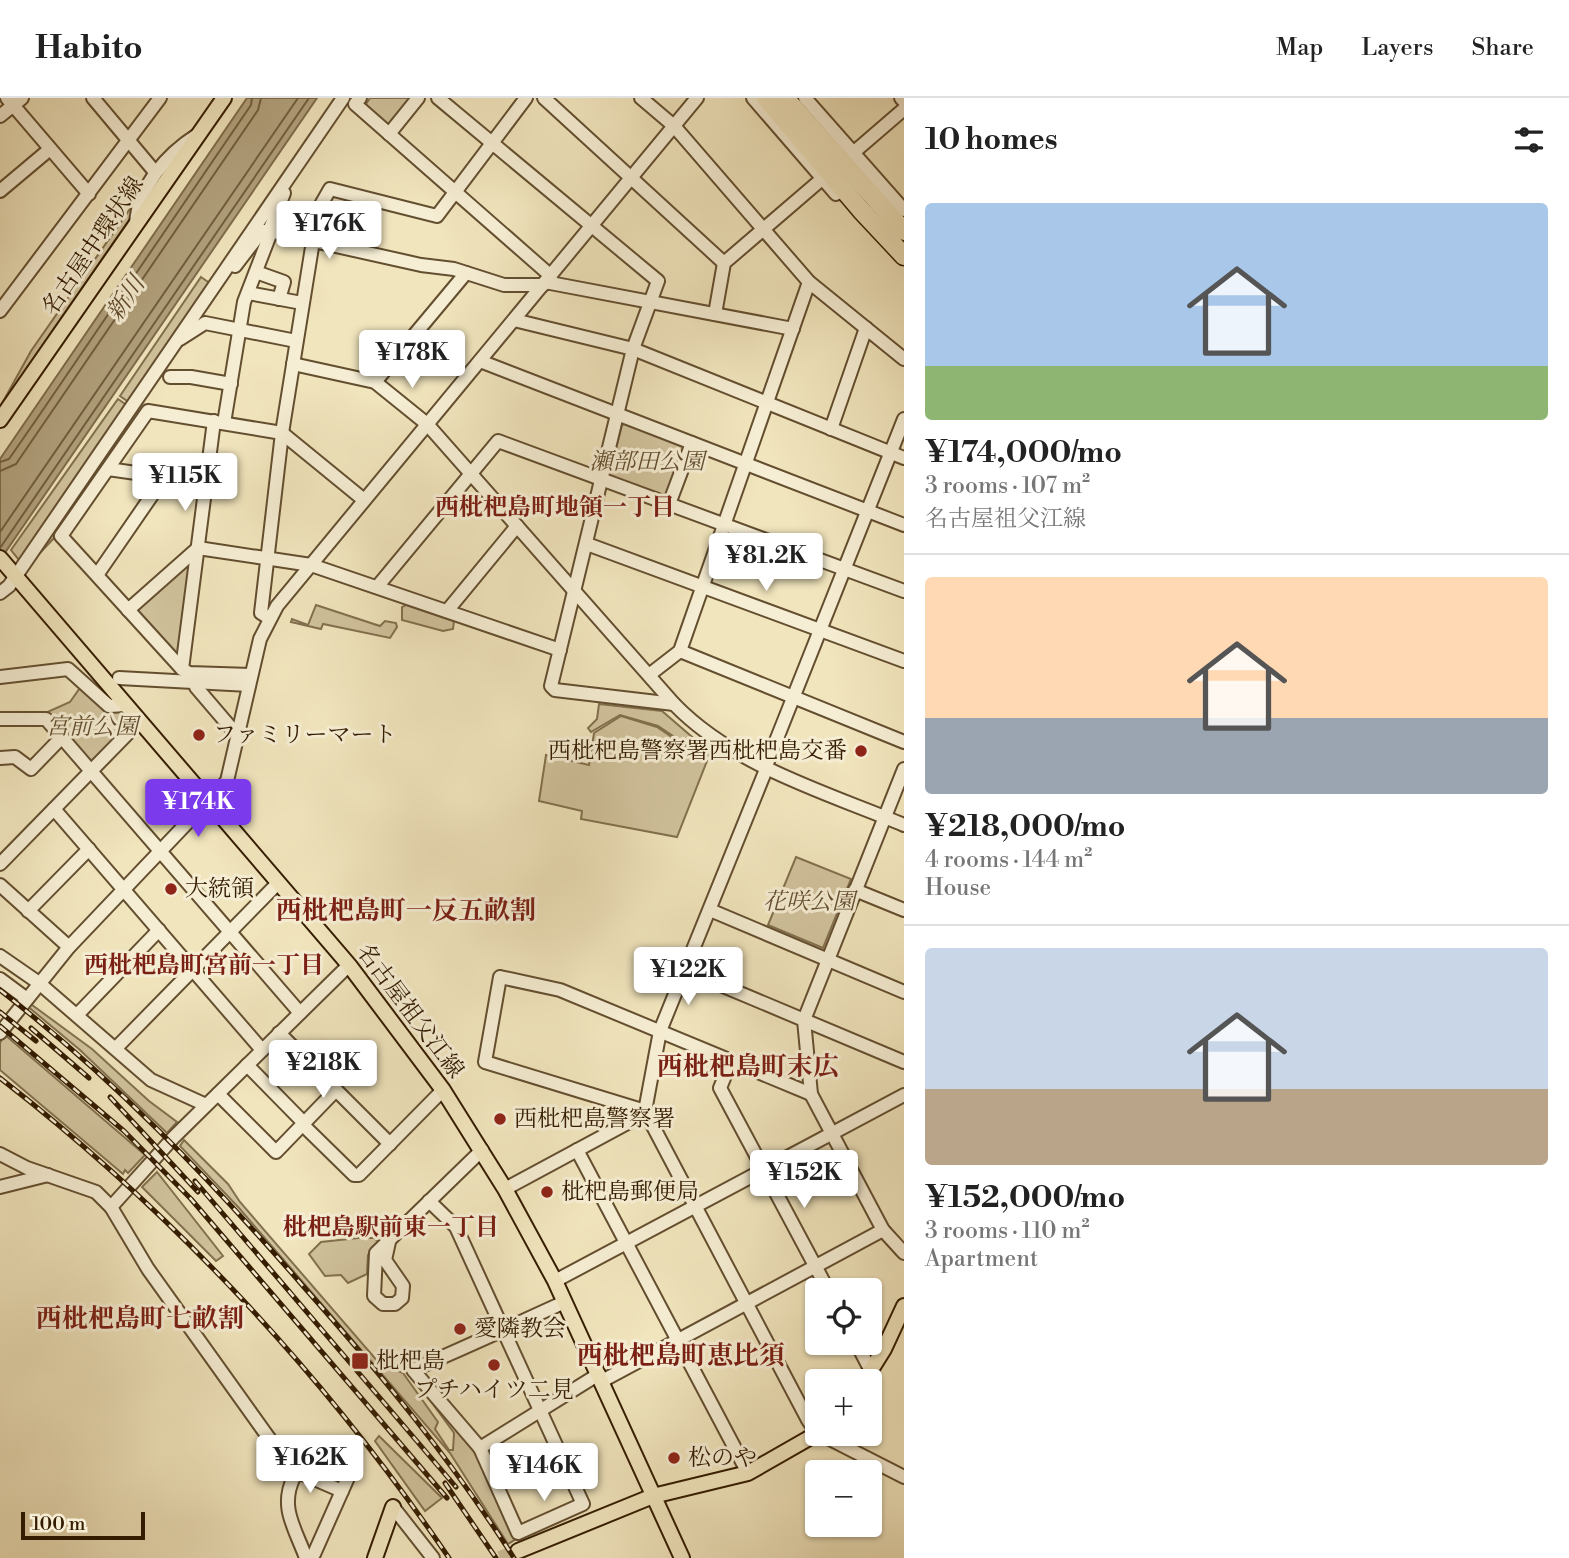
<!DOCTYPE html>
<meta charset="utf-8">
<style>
body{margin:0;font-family:"Libre Bodoni","Noto Serif JP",serif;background:#f2f2f2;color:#222;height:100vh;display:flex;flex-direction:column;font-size:26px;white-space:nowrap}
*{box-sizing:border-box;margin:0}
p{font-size:23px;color:#767676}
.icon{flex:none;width:38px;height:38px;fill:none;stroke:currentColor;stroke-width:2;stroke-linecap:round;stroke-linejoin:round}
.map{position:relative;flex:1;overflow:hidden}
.panel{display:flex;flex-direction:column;background:#fff;width:665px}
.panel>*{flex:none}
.fabs{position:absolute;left:805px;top:1180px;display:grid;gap:14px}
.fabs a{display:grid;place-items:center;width:77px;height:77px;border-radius:7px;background:#fff;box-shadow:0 2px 5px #0004;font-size:35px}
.scale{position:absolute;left:21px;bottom:18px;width:124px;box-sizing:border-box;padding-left:7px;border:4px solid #341c00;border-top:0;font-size:19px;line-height:24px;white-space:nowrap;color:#341c00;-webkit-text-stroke:5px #f6eed4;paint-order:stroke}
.price{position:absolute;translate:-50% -60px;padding:0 16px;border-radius:7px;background:#fff;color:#222;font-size:23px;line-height:46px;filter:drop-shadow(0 2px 4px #0008)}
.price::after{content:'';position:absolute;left:50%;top:42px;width:21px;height:16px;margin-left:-10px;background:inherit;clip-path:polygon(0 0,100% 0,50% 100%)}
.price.on{background:#7c3aed;color:#fff}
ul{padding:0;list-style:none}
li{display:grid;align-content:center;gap:14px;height:371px;padding:0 21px}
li+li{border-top:2px solid #e0e0e0}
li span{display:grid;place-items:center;height:217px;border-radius:7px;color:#555}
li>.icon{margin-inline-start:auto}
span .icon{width:126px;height:126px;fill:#fffc;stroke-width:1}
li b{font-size:30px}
h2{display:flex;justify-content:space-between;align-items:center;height:84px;padding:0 21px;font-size:30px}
header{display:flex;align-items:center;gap:42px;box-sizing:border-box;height:98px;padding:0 35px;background:#fff;border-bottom:2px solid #e0e0e0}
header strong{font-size:33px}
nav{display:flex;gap:38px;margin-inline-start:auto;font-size:24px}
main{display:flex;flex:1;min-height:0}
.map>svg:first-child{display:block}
.green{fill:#d1c39d;stroke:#82704e;stroke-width:2}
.water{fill:#b1a17d;stroke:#7f6c4b;stroke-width:2}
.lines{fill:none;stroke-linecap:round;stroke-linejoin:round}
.shore{stroke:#725e3e;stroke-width:2}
.major-tunnel{stroke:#cbbd97;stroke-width:14;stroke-dasharray:14 7;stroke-linecap:butt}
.minor-casing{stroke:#634e2f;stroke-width:16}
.major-casing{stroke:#341c00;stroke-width:18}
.highway-casing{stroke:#341c00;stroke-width:21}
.minor{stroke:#f6eed4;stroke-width:12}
.major{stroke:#f1e5bd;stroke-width:14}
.highway{stroke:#f1e5bd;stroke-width:18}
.rail-casing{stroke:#341c00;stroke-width:5}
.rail{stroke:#f6eed4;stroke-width:2.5;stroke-dasharray:8;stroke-linecap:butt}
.poi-dot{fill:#8f2418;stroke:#f6eed4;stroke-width:2.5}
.labels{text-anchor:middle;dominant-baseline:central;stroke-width:6;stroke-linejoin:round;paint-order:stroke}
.street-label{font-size:23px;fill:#341c00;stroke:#f6eed4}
.park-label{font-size:23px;font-style:italic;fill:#634e2f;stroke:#f6eed4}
.poi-label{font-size:23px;fill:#341c00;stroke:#f6eed4;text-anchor:start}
.water-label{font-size:24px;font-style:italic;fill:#604b2c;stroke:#f6eed4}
.neighbourhood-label{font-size:24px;font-weight:bold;fill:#7a1f14;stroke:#f6eed4}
.quarter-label{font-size:26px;font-weight:bold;fill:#7a1f14;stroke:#f6eed4}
</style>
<header>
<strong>Habito</strong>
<nav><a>Map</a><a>Layers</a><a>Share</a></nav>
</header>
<main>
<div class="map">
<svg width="904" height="1460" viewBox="0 0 904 1460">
<rect width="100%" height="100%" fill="#f1e5bd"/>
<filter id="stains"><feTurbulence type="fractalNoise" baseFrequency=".00286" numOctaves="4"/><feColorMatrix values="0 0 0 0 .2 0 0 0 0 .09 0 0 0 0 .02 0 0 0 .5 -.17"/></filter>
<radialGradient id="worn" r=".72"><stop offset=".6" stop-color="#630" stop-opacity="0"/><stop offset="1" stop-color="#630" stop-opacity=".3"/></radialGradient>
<g class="green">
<polygon points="370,0 415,0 389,31 364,9"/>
<polygon points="132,108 131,119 0,309 31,253"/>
<polygon points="201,179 211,186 130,305 120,298"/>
<polygon points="118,301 128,308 19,462 11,452"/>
<polygon points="134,310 142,316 56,438 38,457 34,455"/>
<polygon points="626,325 686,347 665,401 612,382 609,377 622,327"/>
<polygon points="186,466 190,469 180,556 174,558 135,511"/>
<polygon points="316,507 380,528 385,523 396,525 397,529 390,540 323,526 321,531 291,524 292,521 308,527"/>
<polygon points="406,507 454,523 453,531 443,533 402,522 402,509"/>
<polygon points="82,587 119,613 130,627 93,665 88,665 45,615 70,604"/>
<polygon points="599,606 662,613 706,651 709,657 704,659 658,628 620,617 591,634 588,630 597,621"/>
<polygon points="621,618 657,629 707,663 677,739 581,721 582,713 539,703 546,657 589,667 594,635"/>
<polygon points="796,759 851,781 823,850 768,827"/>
<polygon points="28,904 92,951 149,1003 177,1024 167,1035 80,952 26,907"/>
<polygon points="4,936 145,1057 128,1075 125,1072 123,1076 0,972 0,945"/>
<polygon points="184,1042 228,1086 240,1104 379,1265 403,1275 438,1324 435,1331 449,1352 453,1352 454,1335 416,1283 478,1355 516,1441 508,1446 450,1355 239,1110 180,1048"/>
<polygon points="157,1074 223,1158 216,1163 142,1089"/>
<polygon points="358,1140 374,1140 379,1144 368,1157 367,1176 348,1185 341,1177 325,1178 309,1156 321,1144"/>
<polygon points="379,1338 442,1400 425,1413 375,1343"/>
</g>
<polygon class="water" points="247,0 317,0 0,462 0,361"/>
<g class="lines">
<g class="shore">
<polyline points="0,364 9,361 36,322 251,7 252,0"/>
<polyline points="0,373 16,366 258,12 261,0"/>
<polyline points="0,434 298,0"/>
<polyline points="0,450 309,0"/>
</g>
<polyline class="major-tunnel" points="500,1460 518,1453"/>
<defs>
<g id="minor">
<polyline points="7,0 89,96"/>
<polyline points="93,0 155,74"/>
<polyline points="360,0 355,6 551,178"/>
<polyline points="438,0 658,183 633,251 551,588 555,592 674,606"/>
<polyline points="544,0 724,165"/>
<polyline points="641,0 674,28 809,184 904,261"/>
<polyline points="753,0 836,96"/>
<polyline points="805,0 904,112"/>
<polyline points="901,0 904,3"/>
<polyline points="0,18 22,0"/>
<polyline points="389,36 418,0"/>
<polyline points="853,55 904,11"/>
<polyline points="0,93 50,51"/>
<path d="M136,125C139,88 166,57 197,37"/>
<polyline points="269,133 284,95"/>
<polyline points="235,168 262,133 269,133 421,167 454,171 504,187 543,187"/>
<polyline points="256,174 284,184 279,201"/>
<polyline points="545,184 793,231"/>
<polyline points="248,195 302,205"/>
<polyline points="0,213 160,0"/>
<polyline points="715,216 724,165 823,80"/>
<polyline points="514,222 633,251 904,360"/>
<polyline points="180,241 205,225 296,243"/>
<polyline points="480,263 904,427"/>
<path d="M293,266L375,284L427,326L674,606C734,668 825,694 904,727"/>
<polyline points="170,279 191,279 231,286"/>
<polyline points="375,284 466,175"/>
<polyline points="224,325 244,204 271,134"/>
<polyline points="831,331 866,230"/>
<polyline points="108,371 206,385"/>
<polyline points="669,406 692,345"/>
<polyline points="587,446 904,563"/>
<polyline points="97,477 159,387 161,378"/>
<polyline points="377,489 498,343 904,493"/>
<polyline points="0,495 9,488 343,0"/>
<polyline points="128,512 198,450 311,467 560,552"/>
<polyline points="447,513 517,428"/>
<polyline points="269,520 261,515 282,335 318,112 330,91 437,118 526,0"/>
<polyline points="680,553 904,644"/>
<polyline points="182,571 214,323"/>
<polyline points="251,577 189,575 182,571 61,438 148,313 282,335 364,402"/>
<polyline points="649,577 680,553 809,184"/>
<polyline points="0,579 68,571 109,608 127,607"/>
<polyline points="119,580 249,587"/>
<polyline points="196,584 196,589 231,630 240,632"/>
<polyline points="0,621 46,621 300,915"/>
<polyline points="0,660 15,659 31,671 62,639"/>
<polyline points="766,668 904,321"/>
<polyline points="767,669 660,933 645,1013 808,1322 817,1335"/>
<polyline points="904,671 804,922 811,996 883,1132 904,1155"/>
<polyline points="54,711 262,952"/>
<polyline points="0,766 140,623"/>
<polyline points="0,787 69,849"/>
<polyline points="855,792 904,812"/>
<polyline points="710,812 904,894"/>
<polyline points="28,813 89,751"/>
<polyline points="0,858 39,885 151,982 206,1007"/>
<polyline points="685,872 904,964"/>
<polyline points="0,881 27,901"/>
<polyline points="77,917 159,832"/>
<polyline points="0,935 69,849 227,683 260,541 277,508 697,0"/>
<polyline points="279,935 390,1046"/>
<polyline points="116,950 278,785"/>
<polyline points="731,963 720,990 828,1192"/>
<polyline points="247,967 304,1025"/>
<polyline points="218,996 276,1054 336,992"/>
<polyline points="645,1013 485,964 500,879 560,892 811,996"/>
<polyline points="302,1026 354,1077 359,1077 443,992"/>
<polyline points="577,1052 748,1375"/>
<path d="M0,1056L27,1070L96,1094L111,1109L148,1171L291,1371L294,1379C279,1409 295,1430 306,1460"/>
<polyline points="0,1089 48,1077"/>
<polyline points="505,1091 646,1015"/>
<path d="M429,1103L456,1129L583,1406L518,1435L480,1350L413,1272C461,1251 510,1229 558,1207L565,1204"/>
<polyline points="111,1109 174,1039 349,867"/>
<polyline points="389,1144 385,1162 403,1188 402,1200 395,1206 383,1206 374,1198 376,1155 482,1052"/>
<polyline points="555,1183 904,997"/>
<polyline points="856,1244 871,1273"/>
<polyline points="602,1283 883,1132"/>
<polyline points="818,1335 904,1379"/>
<polyline points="480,1350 599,1276"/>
<polyline points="291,1371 342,1393"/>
<polyline points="393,1409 433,1460"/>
<polyline points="314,1456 350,1375"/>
</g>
<g id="major">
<polyline points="0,322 224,0"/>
<polyline points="0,460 349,867 443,992 505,1091 555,1183 682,1460"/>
<polyline points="864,1283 884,1251 904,1208"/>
<polyline points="518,1453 653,1398 748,1375 818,1335"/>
<polyline points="375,1460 393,1409"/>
</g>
<g id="highway">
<polyline points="766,0 861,112 904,158"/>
<polyline points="785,0 904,133"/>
</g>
</defs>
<use href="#minor" class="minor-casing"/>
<use href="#major" class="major-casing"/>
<use href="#highway" class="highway-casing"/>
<use href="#minor" class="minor"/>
<use href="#major" class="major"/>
<use href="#highway" class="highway"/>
<defs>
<g id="rail">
<path d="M0,892C112,979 210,1081 303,1188C381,1276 450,1360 514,1460"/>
<polyline points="0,914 36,943"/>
<polyline points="0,928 124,1033 191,1101 447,1400"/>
<polyline points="31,930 89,980"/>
<path d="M0,980C173,1114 327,1280 449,1460"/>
<polyline points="110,999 198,1094"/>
<polyline points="195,1083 456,1389"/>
<polyline points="445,1385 496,1460"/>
</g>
</defs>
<use href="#rail" class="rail-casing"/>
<use href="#rail" class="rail"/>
</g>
<g class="poi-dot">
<circle cx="199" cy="637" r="7"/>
<circle cx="861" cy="653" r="7"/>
<circle cx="171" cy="791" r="7"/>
<circle cx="500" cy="1021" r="7"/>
<circle cx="547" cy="1094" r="7"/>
<circle cx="460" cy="1231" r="7"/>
<rect x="351" y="1254" width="18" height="18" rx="3.5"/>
<circle cx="494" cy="1267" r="7"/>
<circle cx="674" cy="1360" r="7"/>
</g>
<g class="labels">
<g class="street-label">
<text transform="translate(93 148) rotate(-56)">名古屋中環状線</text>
<text transform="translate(410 913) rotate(53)">名古屋祖父江線</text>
</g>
<g class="park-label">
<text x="647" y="364">瀬部田公園</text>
<text x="92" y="629">宮前公園</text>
<text x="809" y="804">花咲公園</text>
</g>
<g class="poi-label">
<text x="213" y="637">ファミリーマート</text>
<text x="847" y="653" text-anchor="end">西枇杷島警察署西枇杷島交番</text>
<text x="185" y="791">大統領</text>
<text x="514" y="1021">西枇杷島警察署</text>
<text x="561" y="1094">枇杷島郵便局</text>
<text x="474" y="1231">愛隣教会</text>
<text x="376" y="1263">枇杷島</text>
<text x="494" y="1292" text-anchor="middle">プチハイツ二見</text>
<text x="688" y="1360">松のや</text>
</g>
<g class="water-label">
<text transform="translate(126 201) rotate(-56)">新川</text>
</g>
<g class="neighbourhood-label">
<text x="555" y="410">西枇杷島町地領一丁目</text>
<text x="204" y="868">西枇杷島町宮前一丁目</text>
<text x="391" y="1130">枇杷島駅前東一丁目</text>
</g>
<g class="quarter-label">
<text x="406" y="813">西枇杷島町一反五畝割</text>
<text x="748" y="969">西枇杷島町末広</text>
<text x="140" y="1221">西枇杷島町七畝割</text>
<text x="681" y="1258">西枇杷島町恵比須</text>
</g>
</g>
<rect width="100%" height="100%" filter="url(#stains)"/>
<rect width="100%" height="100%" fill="url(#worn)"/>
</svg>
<div class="fabs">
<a><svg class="icon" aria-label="locate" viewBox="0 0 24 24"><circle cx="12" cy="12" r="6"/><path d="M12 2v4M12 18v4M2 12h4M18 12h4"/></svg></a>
<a>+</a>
<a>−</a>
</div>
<div class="scale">100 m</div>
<b class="price" style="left:329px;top:163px">¥176K</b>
<b class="price" style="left:412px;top:292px">¥178K</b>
<b class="price" style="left:185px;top:415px">¥115K</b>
<b class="price" style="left:766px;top:495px">¥81.2K</b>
<b class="price on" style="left:198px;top:741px">¥174K</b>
<b class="price" style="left:688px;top:909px">¥122K</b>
<b class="price" style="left:323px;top:1002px">¥218K</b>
<b class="price" style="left:804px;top:1112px">¥152K</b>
<b class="price" style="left:310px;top:1397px">¥162K</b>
<b class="price" style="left:544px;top:1405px">¥146K</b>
</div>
<section class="panel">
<h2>10 homes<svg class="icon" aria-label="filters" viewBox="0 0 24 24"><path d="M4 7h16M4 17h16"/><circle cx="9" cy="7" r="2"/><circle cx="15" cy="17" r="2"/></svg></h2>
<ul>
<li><span style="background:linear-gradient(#a9c7e8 75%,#8fb573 0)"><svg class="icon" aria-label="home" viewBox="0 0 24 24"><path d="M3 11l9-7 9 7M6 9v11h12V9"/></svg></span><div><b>¥174,000/mo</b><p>3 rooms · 107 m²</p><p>名古屋祖父江線</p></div></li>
<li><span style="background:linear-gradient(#ffd9b3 65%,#9aa5b1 0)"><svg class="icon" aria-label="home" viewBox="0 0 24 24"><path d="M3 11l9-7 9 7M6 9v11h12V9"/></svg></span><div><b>¥218,000/mo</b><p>4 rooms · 144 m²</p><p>House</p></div></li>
<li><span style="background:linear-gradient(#c9d6e8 65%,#b9a48a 0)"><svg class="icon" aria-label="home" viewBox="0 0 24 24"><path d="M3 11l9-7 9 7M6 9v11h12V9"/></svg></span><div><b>¥152,000/mo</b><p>3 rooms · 110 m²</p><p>Apartment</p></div></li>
</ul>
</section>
</main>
